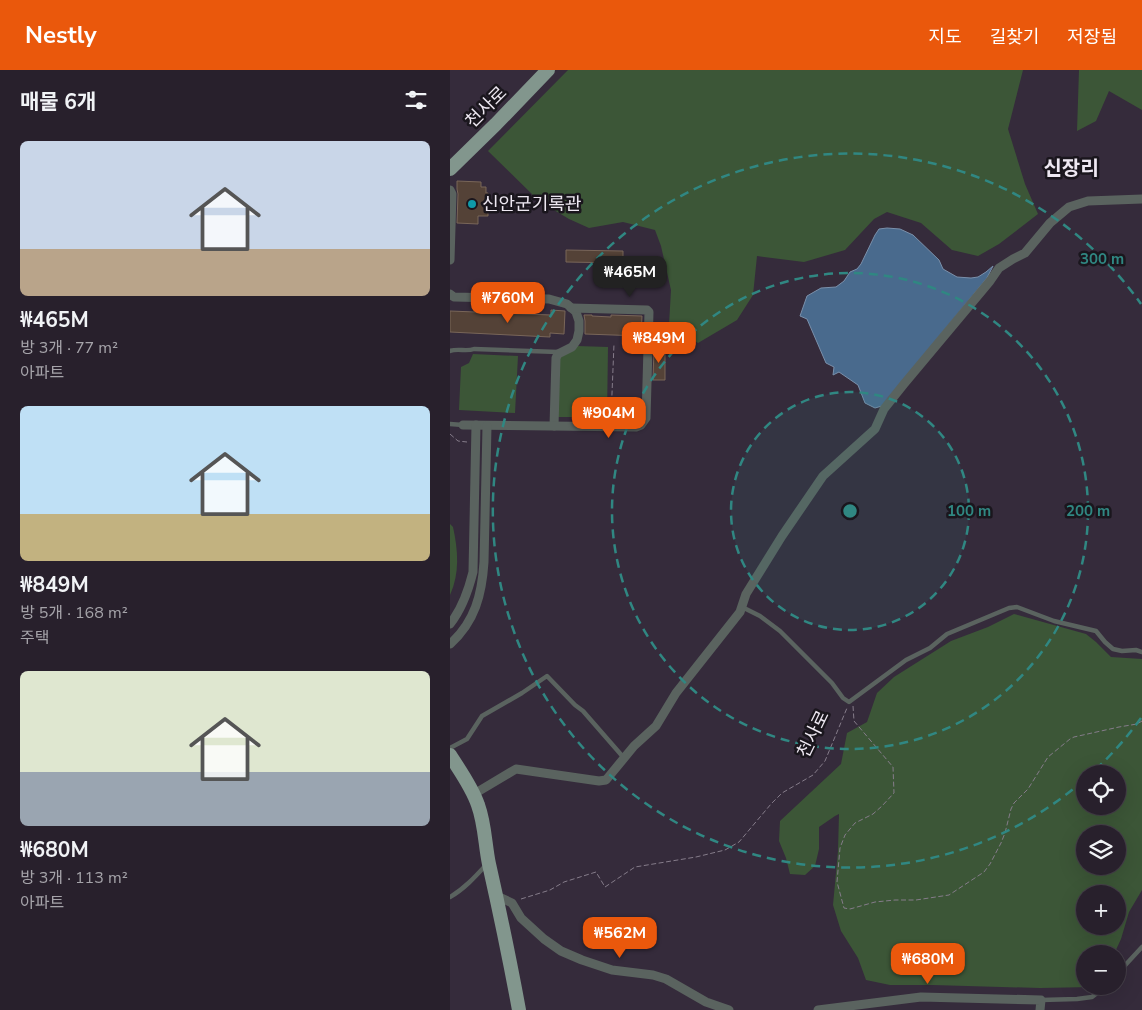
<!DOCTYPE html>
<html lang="ko">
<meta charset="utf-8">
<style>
body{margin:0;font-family:"Nunito Sans","Noto Sans KR",sans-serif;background:#302834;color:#f1f3f6;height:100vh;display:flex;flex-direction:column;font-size:19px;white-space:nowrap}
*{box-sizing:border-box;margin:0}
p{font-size:16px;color:#a5a3a9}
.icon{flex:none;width:28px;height:28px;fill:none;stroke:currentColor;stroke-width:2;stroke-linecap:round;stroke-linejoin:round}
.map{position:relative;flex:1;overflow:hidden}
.sheet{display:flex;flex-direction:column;background:#28202c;width:450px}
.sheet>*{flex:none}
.buttons{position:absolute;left:626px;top:695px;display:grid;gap:10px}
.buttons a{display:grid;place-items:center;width:50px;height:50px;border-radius:50%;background:#28202c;box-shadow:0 5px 20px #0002,0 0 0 1px #443e48;font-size:25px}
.price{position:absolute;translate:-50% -42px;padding:0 11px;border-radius:10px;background:#ea580c;color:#fff;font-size:16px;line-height:32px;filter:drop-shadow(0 1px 2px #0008)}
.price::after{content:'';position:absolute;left:50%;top:30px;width:15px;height:11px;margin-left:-8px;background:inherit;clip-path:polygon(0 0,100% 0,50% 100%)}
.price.on{background:#222;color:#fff}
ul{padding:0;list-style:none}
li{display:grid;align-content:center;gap:10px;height:265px;padding:0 20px}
li span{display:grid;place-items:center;height:155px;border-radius:8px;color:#555}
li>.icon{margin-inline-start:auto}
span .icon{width:90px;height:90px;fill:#fffc;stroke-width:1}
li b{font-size:21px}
h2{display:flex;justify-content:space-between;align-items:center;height:60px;padding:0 20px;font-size:21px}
header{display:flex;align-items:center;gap:30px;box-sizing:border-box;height:70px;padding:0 25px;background:#ea580c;color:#fff}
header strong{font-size:24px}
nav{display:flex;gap:28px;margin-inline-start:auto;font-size:18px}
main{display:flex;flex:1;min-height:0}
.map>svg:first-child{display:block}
.green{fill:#3c5637;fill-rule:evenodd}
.water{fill:#496a8d;stroke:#7a90ab}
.building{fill:#544237;stroke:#796659}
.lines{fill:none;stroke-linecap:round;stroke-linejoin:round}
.path{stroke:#857c8a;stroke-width:1;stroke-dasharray:5 2.5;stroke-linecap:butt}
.lane{stroke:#5a635f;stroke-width:4.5}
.street{stroke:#5a635f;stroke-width:9}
.primary{stroke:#82968d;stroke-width:14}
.ring{fill:none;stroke:#308782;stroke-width:2.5;stroke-dasharray:9 6}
.culture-dot{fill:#0f9aa8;stroke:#1a161d;stroke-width:2}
.labels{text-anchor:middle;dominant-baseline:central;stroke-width:5;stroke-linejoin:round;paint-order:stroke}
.street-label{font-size:18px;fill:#eee8f2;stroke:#1a161d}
.poi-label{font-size:18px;fill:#eee8f2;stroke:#1a161d;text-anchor:start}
.quarter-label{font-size:20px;font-weight:bold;fill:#eee8f2;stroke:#1a161d}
.centre{fill:#308782;stroke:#1a161d;stroke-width:2.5}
.ring-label{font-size:15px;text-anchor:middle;font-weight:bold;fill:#308782;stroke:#1a161d;stroke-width:5;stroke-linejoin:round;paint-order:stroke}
</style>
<header>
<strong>Nestly</strong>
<nav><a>지도</a><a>길찾기</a><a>저장됨</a></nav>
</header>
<main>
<section class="sheet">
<h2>매물 6개<svg class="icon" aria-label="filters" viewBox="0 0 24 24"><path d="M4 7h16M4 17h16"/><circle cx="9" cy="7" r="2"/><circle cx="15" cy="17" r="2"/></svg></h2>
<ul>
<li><span style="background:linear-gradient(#c9d6e8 70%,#b9a48a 0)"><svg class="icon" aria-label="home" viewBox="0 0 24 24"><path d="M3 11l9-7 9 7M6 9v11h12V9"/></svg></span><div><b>₩465M</b><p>방 3개 · 77 m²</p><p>아파트</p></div></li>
<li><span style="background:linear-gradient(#bfe0f5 70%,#c2b280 0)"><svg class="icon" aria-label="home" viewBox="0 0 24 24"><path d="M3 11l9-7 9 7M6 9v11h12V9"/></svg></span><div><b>₩849M</b><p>방 5개 · 168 m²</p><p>주택</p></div></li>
<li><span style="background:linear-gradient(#dfe7d0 65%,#9aa5b1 0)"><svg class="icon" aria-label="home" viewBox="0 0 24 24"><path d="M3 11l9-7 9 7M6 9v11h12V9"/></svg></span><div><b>₩680M</b><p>방 3개 · 113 m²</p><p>아파트</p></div></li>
</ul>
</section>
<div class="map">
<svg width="692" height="940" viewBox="0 0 692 940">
<rect width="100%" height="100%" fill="#352b3b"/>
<g class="green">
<polygon points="118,0 573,0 558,59 575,114 588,144 549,174 528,186 502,180 471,153 437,142 424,149 395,180 354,192 307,186 303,225 287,250 248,273 219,255 221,220 211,176 205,160 173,152 139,158 119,149 89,131 38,81"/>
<polygon points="629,0 692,0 692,40 659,21 646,51 627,61"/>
<polygon points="127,276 158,277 157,347 108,347 110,288"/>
<polygon points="23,284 68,286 65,343 9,340 11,297 19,293"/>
<path d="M0,454L3,457C8,480 10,503 0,525Z"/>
<path d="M564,544L636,564L646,572L661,587L692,589V820L679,842L671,869L664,884H635V916H643L642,917L590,918L483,915H440L416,910L408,888L391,861L383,835L388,781L389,744L385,746L369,757V779L365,796L355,805L340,804L336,788L329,771L330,751L391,694L397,663L417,652L427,623L444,607L501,571L538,557ZM635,704H668V736H635ZM635,764H668V796H635ZM635,824H668V856H635Z"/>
</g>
<polygon class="water" points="437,158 450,159 463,165 489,190 493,199 507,207 521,208 528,207 536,202 543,196 537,208 432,336 425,338 415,333 408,315 389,302 383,305 384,297 376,293 357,249 350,246 357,226 371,218 386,217 394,211 400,202 407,199 411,194 425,165 429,159"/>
<g class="building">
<polygon points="7,111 31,112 31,117 36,117 36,123 38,123 38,146 28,146 28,154 7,153 8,124 7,119"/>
<polygon points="116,180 173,181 173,193 116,192"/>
<polygon points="101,240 115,241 114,264 100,263 100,267 0,262 0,241 101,245"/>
<polygon points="134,245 142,245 142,246 161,247 161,245 192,246 191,266 135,264 135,251"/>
<polygon points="204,277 215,277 215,310 203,310"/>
</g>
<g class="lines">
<g class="path">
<polyline points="161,348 164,274"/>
<polyline points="0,364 8,371 17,372"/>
<polyline points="403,636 404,651 443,697 444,723 432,736 423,744 405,753 395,765 390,778 387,812 394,838 400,839 425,832 445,830 466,830 499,825 534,802 540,794 551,773 555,763 561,739 564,733 578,719 598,687 620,669 624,667 669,657 687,654 692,651"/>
<polyline points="71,829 100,820 114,812 146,802 155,817 185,797 246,787 275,780 289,772 321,734 332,723 363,705 375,691 397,638"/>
</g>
<g class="lane">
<path d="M0,281C8,278 16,282 24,279L108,282"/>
<polyline points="0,354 13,355"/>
<polyline points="292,537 310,546 330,561 382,613 393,628 399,632 456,590 480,578 497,564 559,538 567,537 604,551 646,561 655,572 663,579 672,581 686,580 692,582"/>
<polyline points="0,678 17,669 32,646 72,623 97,606 125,635 133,641 174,688"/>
<path d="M0,827C14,819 25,807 36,795"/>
<polyline points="668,903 692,877"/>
<polyline points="591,930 627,929 642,927 656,916"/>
</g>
<g class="street">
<polyline points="0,120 2,124 0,190"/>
<polyline points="0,224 4,227 99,229 117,234 126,242 129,251 129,261 127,270 122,277 108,284 106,288 104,356"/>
<polyline points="13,355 186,357 191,355 196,348 199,242 197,240 121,238"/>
<path d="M0,554C12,539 18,522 23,502L26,355"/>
<path d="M0,574C25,552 32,524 34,492L37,356"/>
<polyline points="24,724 66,699 149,711 156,710 184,676 206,656 226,623 290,542 296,524 332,466 373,406 425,359 434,339 454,314 540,211 549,198 563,189 575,183 600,153 619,137 638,131 692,129"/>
<polyline points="47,826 62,833 71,848 94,869 111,881 132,890 162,900 203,905 216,909 256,932 279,940"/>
<polyline points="368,940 471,927 591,930 590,940"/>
</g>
<g class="primary">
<polyline points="0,99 46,54 98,0"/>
<path d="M0,685C10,701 22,717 28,735C35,754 35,775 39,794C50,843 60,891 69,940"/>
</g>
</g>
<circle cx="400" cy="441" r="119" fill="#308782" fill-opacity=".12"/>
<g class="ring">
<circle cx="400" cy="441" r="119"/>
<circle cx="400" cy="441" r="238"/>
<path d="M691 648A357 357 0 0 1 643 702M634 710A357 357 0 1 1 691 234"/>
</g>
<circle class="culture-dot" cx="22" cy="134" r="5"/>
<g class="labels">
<g class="street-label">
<text transform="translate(36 37) rotate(-45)">천사로</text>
<text transform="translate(363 664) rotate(-64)">천사로</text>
</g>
<g class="poi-label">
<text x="32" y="134">신안군기록관</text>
</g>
<g class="quarter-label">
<text x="621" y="98">신장리</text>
</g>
</g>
<circle cx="400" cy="441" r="8" class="centre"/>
<g class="ring-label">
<text x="652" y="194">300 m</text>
<text x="519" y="446">100 m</text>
<text x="638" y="446">200 m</text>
</g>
</svg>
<div class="buttons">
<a><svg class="icon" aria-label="locate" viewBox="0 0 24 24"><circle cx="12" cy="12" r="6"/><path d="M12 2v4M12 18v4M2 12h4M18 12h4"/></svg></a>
<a><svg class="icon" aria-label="layers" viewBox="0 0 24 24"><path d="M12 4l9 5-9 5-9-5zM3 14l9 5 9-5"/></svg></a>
<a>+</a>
<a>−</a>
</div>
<b class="price on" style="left:180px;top:228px">₩465M</b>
<b class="price" style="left:58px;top:254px">₩760M</b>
<b class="price" style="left:209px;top:294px">₩849M</b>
<b class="price" style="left:159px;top:369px">₩904M</b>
<b class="price" style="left:170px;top:889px">₩562M</b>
<b class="price" style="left:478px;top:915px">₩680M</b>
</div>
</main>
